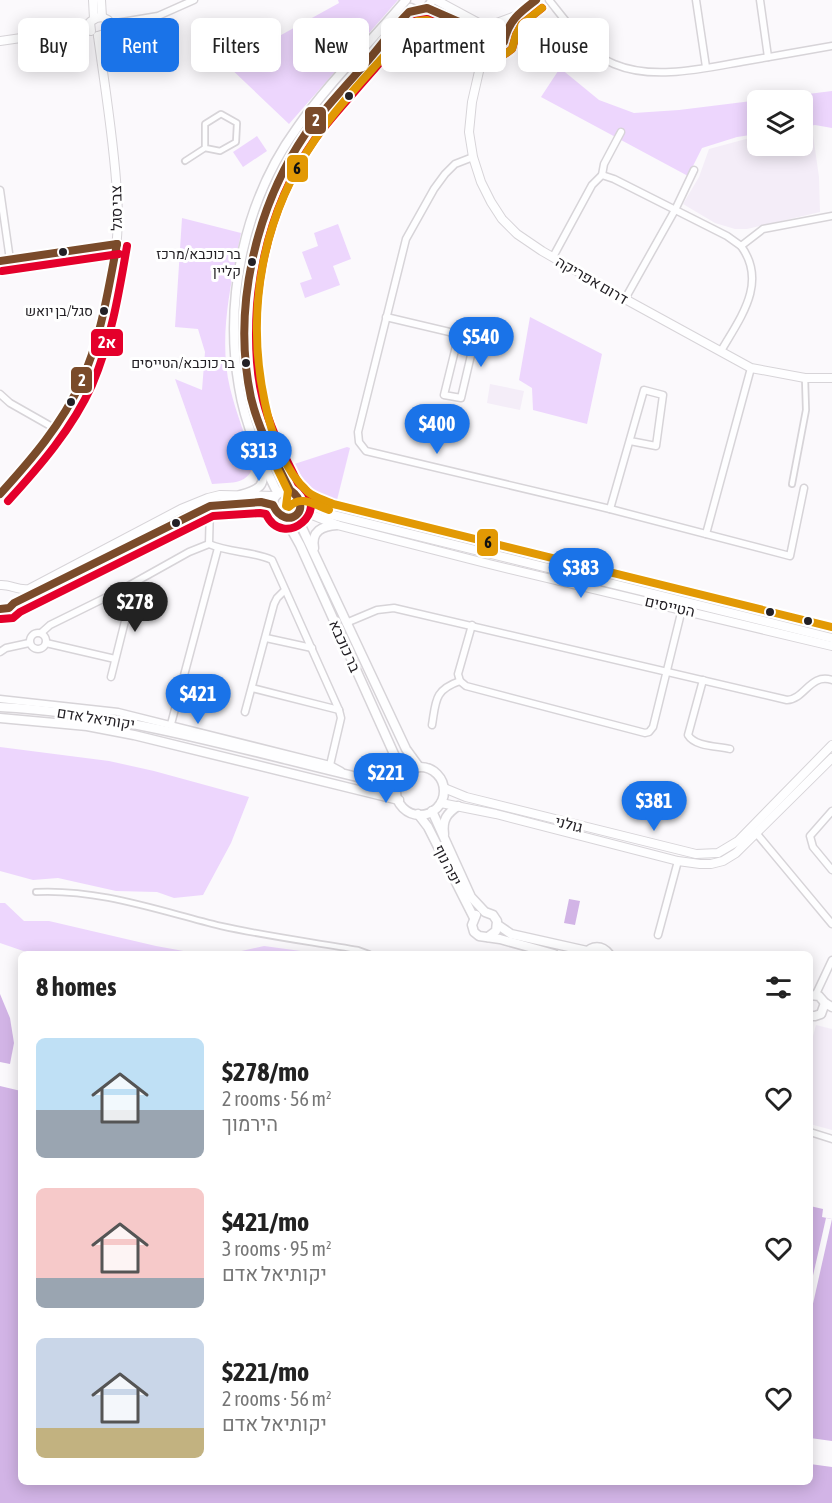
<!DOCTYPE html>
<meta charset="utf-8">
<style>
body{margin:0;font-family:"Asap Condensed",Heebo,sans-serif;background:#f2f2f2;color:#222;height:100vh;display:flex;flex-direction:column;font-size:22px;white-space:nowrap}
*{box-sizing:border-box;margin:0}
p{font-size:20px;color:#767676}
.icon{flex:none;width:33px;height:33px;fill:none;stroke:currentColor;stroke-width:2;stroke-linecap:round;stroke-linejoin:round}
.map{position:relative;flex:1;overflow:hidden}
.details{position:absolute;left:18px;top:951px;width:795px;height:534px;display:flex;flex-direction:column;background:#fff;border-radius:9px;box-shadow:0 3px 15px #0003}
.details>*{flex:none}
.banner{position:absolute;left:18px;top:18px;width:796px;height:54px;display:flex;gap:12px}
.controls{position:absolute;left:747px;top:90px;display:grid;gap:12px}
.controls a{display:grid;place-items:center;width:66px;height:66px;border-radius:9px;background:#fff;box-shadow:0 3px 15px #0003;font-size:30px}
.price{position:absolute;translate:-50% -51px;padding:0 14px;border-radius:21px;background:#1a73e8;color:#fff;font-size:20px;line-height:39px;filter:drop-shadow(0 2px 3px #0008)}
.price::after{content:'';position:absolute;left:50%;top:36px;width:18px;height:14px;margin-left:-9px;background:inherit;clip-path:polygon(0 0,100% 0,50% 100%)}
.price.on{background:#222;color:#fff}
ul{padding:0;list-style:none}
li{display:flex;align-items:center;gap:18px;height:150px;padding:0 18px}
li span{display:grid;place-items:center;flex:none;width:168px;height:120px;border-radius:9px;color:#555}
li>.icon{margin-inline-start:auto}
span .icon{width:72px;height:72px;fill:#fffc;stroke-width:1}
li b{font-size:26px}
h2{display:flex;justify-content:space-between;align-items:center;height:72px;padding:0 18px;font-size:26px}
.pill{padding:0 21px;border-radius:9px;background:#fff;box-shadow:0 3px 15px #0003;font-size:21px;line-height:54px}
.pill.on{background:#1a73e8;color:#fff}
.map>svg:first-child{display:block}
.built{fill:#f4edf8}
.green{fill:#edd6fd}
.water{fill:#d2b4e6}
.pier{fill:#fbf9fc}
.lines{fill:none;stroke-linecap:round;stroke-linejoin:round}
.pedestrian-casing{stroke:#d7d4d8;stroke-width:8}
.minor-casing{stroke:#d7d4d8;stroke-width:9}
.tertiary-casing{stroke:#d7d4d8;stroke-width:10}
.secondary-casing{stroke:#d7d4d8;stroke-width:11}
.pedestrian{stroke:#fefeff;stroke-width:4.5}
.minor{stroke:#fefeff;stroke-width:6}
.tertiary{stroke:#fefeff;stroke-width:8}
.secondary{stroke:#fefeff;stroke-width:8}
.bus-1-casing{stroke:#fff;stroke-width:12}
.bus-2-casing{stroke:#fff;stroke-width:12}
.bus-3-casing{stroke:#fff;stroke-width:12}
.bus-1{stroke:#7a4b2a;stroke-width:8}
.bus-2{stroke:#e4002b;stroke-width:8}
.bus-3{stroke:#e29904;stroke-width:8}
.bus-dot{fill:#232025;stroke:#fff;stroke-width:2}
.labels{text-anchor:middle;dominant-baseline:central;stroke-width:6;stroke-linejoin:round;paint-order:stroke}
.bus-label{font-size:14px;fill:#232025;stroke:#fff;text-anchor:end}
.street-label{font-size:15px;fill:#232025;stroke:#fff}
.line-badge{stroke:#fff;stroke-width:2}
.badge-label{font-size:16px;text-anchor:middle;font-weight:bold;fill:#fff}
.pale-badge-label{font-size:16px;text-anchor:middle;font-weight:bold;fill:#111}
</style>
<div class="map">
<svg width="832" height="1503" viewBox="0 0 832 1503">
<rect width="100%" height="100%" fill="#fbf9fc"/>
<g class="built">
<polygon points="812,128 819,177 820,212 747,229 735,229 715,223 683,204 699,177 709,149 757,136 758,146 802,146 803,130"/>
<polygon points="490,384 524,391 520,410 487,403"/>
<polygon points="816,1025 832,1029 832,1130 810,1124 810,1047"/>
</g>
<g class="green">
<polygon points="338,0 398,0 289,124 227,65 339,3"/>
<polygon points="560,68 599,100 634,113 679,110 832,91 832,128 815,125 803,127 802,100 758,100 757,134 737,137 702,148 688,176 541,97"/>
<polygon points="257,136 267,151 243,167 233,152"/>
<path d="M182,218L241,233C231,284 218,337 230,388C236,413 246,438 255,462C248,486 233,482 212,484L175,379L202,390L205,352L198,329L175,327Z"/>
<polygon points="338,224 351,259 333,266 340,285 305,298 300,283 312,279 302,252 318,246 314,233"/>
<polygon points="530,317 602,354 587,424 533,410 532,388 519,380"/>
<path d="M347,447L350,448L335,508C306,504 296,493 285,467Z"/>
<polygon points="0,747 109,761 154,771 249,797 231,843 203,895 174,898 157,892 116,891 58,878 33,880 0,871"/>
<polygon points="0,903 5,903 24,921 49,921 156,946 200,954 32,954 0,943"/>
<polygon points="264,946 323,954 228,954"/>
</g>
<g class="water">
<polygon points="569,899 580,901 575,925 564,923"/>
<polygon points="0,994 10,1018 14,1043 10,1064 0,1062"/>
<polygon points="0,1086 21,1091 21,1482 810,1482 810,1464 832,1467 832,1503 0,1503"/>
<polygon points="810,1206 823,1209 822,1217 832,1219 832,1441 810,1438"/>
</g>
<polygon class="pier" points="826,1218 832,1219 810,1317 810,1289"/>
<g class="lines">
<defs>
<g id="pedestrian">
<polyline points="185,161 205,148 220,151 236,142 237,123 221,114 205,124 205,148"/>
<polyline points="792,484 806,410 805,378"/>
<path d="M36,892C101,889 159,911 221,926C266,936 312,942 358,950L369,954"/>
</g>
<g id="minor">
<path d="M549,0C566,21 589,54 614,64C654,81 705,68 746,61C775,56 803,51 832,46"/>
<polyline points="696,0 706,67"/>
<polyline points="760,0 768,57"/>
<polyline points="518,15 545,49"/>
<polyline points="110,24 158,16 194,0"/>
<polyline points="473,157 455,164 445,174 434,189 406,239 358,432 359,442 366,451 610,509 790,556 804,488"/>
<polyline points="602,175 604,164 621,132"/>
<polyline points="0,190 10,260"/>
<polyline points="553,257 592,185 602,175 614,179 727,236 741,246 763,229 832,216"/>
<polyline points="0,261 117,244"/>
<polyline points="625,299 675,210 694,170"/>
<polyline points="386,317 475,338 461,398 444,395 459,334"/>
<path d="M721,351C740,318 768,283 741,246"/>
<polyline points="0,394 10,403 54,428"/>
<polyline points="610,509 644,390 663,395 656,446 630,441"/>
<polyline points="706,534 751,368"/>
<polyline points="209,544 210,506"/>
<path d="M346,623L377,610L394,608L787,700C805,699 810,673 832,680"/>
<polyline points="472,625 458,674 460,681 466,686 645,733 649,732 653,727 684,601"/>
<circle cx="38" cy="641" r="8"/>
<path d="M41,633L50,625L121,590L189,552L209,544C229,553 253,551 272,560L339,710L341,718L330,765"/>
<polyline points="266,638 312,648"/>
<polyline points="46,643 115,659"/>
<polyline points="0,652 6,648 29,643"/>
<polyline points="111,677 127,613 127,606 121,590"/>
<path d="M703,680L688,735C695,747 718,746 730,749"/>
<polyline points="252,688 339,710"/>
<polyline points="0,699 118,712 330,765 341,771"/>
<polyline points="245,712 274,604 277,598 285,590"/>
<polyline points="171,724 218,548"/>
<path d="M432,725C436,701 434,690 460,681"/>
<polyline points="832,811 810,836 813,847 832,870"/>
<polyline points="757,834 832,924"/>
<polyline points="658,935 678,861"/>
<polyline points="816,994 832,960"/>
<polyline points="810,1132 832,1139"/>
</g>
<g id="tertiary">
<polyline points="93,0 94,19"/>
<polyline points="101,0 102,17"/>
<polyline points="436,0 486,27"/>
<polyline points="427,8 482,32"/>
<path d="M514,17C512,21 507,26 506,30C504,40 505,45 493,48L483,42L481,35L486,27L518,15L536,0"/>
<polyline points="91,31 90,22 96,18 102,17"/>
<polyline points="98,36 107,33 109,29 108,20 102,17"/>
<polyline points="0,41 90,28"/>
<polyline points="485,45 472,102 469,132 473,157 481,182 491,202 502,219 517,234 542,251 625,299 751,368 805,378 832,378"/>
<path d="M0,494C27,465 52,434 72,400C102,350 122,253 117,194C114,141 105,88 98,36"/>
<polyline points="301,500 329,514 832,638"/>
<polyline points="300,510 337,525 489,564 832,646"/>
<path d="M0,585C10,584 18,591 29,589L181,509L208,498L220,495L275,496"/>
<polyline points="0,609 9,608 14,603 210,506 261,502 273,505"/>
<polyline points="444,788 466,797 696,854 718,853 738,841 832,745"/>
<polyline points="441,803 496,814 678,861 700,864 711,864 723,861 736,853 832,758"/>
</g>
<g id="secondary">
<path d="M411,8C420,13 428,10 432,0"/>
<circle cx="287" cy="504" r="14"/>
<polyline points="290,490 260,427 249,387 245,317 252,258 271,200 305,135 402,19 414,10"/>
<path d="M278,494C261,460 245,425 239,387C224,299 244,201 297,128C329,82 370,43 406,0"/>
<path d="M240,495C259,490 267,486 261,465"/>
<polyline points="296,515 406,749 419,767"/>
<polyline points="285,518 300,545 403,774"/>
<path d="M314,548C311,531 322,526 337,525"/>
<path d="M0,707C132,714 259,755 387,784L400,779"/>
<polyline points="0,718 87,726 134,735 399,800"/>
<circle cx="420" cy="791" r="24"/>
<polyline points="432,811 471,897 485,912 493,915 497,921 496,931 488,937"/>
<polyline points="418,814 428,827 474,918"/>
<path d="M444,834C442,820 447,813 458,806"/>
<polyline points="476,915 472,925 474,932 479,936 500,939 554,954"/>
<polyline points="498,925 511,934 587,951"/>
<path d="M585,954C592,945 602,945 609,954"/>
<polyline points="810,995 819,996 825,1003 832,1007"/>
<polyline points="810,1016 815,1016 821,1014 825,1003"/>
</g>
</defs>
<use href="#pedestrian" class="pedestrian-casing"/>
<use href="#minor" class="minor-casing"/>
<use href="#tertiary" class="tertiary-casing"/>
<use href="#secondary" class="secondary-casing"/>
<use href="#pedestrian" class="pedestrian"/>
<use href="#minor" class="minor"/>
<use href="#tertiary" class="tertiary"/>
<use href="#secondary" class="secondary"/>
<defs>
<g id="bus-1">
<polyline points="0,261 117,244"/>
<path d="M0,494C31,460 62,424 81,382C101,339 108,290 117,244"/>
<path d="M0,609L9,608L14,603L210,506L261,502L273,505C286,533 316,509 290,490C275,460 259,431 251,398C232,309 255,208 306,133C324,109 345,87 365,64C380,47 393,28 409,12L427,8L482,32L483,42L493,48L504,42C508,21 520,12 536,0"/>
</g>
<g id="bus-2">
<polyline points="2,271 119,254"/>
<path d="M8,501C40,466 72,429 92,385C111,341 119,293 127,246"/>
<path d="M1,619L13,618L20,612L213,516L260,513L266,514C283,551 335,510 298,483C285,456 270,429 263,400C255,369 255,336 257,305C262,246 281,188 315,139C332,116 352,95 371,73C386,56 399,38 415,21L427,19L472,39C473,48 483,59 493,58C499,58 507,53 512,49L516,35L522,24L542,8"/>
</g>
<g id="bus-3">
<path d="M542,8L522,24L516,35L512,49C507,53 499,58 493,58C483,59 473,48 472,39L427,20L417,21L409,27C379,64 343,98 316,138C262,216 245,311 265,403C271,433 285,472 308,492C315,498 325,500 333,504L832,627"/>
<path d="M274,462L288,491L286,506L289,507C300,494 315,505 329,510"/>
</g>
</defs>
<use href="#bus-1" class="bus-1-casing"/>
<use href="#bus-2" class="bus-2-casing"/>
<use href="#bus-3" class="bus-3-casing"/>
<use href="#bus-1" class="bus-1"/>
<use href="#bus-2" class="bus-2"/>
<use href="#bus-3" class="bus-3"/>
</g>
<g class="bus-dot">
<circle cx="349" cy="96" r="5"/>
<circle cx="63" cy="252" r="5"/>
<circle cx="252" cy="262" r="5"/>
<circle cx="104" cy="311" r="5"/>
<circle cx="246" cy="363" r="5"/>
<circle cx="71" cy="402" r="5"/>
<circle cx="176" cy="523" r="5"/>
<circle cx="770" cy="612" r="5"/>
<circle cx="808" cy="621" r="5"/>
</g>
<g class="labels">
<g class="bus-label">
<text x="241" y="254">בר כוכבא/מרכז<tspan x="241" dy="17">קליין</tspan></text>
<text x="93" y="311">סגל/בן יואש</text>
<text x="235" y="363">בר כוכבא/הטייסים</text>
</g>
<g class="street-label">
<text transform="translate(116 208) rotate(-91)">צבי סגל</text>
<text transform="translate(592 280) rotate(30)">דרום אפריקה</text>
<text transform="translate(670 606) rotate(13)">הטייסים</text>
<text transform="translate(345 646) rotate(66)">בר כוכבא</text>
<text transform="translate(96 718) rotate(9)">יקותיאל אדם</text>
<text transform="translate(569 824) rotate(14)">גולני</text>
<text transform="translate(448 865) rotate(63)">יפה נוף</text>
</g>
</g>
<g class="line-badge">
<rect x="304" y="106" width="23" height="29" rx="6" fill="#7a4b2a"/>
<rect x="286" y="154" width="23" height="29" rx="6" fill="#e29904"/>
<rect x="90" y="328" width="34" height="29" rx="6" fill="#e4002b"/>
<rect x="70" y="366" width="23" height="28" rx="6" fill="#7a4b2a"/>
<rect x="476" y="528" width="23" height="29" rx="6" fill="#e29904"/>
</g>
<g class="badge-label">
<text x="316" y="126">2</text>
<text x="107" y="348">2א</text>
<text x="82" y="386">2</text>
</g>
<g class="pale-badge-label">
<text x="297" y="174">6</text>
<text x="488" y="548">6</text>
</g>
</svg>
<div class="controls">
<a><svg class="icon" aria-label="layers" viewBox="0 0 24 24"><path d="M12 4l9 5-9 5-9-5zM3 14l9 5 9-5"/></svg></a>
</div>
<b class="price" style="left:481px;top:368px">$540</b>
<b class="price" style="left:437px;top:455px">$400</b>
<b class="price" style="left:259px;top:482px">$313</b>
<b class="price" style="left:581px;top:599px">$383</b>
<b class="price on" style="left:135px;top:633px">$278</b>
<b class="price" style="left:198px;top:725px">$421</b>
<b class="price" style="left:386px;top:804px">$221</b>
<b class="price" style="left:654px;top:832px">$381</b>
<div class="banner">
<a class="pill">Buy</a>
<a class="pill on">Rent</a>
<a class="pill">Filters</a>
<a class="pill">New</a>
<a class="pill">Apartment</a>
<a class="pill">House</a>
</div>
<section class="details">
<h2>8 homes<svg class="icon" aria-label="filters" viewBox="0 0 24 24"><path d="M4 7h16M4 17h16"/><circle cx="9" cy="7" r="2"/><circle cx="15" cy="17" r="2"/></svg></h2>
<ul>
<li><span style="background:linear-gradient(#bfe0f5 60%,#9aa5b1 0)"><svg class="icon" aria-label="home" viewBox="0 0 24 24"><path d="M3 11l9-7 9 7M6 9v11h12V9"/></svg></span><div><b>$278/mo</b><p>2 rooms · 56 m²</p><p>הירמוך</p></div><svg class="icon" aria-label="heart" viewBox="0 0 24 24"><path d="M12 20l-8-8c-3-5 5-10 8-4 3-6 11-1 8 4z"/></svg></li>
<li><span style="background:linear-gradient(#f6c9c9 75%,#9aa5b1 0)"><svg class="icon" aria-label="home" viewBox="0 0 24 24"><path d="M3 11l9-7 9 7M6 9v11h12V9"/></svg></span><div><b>$421/mo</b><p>3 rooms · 95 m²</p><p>יקותיאל אדם</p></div><svg class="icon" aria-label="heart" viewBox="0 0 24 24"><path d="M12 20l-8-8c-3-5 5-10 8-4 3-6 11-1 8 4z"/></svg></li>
<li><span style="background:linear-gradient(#c9d6e8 75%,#c2b280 0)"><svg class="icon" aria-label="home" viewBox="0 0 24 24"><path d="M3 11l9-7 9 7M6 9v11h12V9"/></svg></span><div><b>$221/mo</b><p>2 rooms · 56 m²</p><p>יקותיאל אדם</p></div><svg class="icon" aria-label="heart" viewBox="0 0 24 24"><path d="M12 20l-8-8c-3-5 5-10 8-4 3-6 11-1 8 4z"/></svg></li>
</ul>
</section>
</div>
